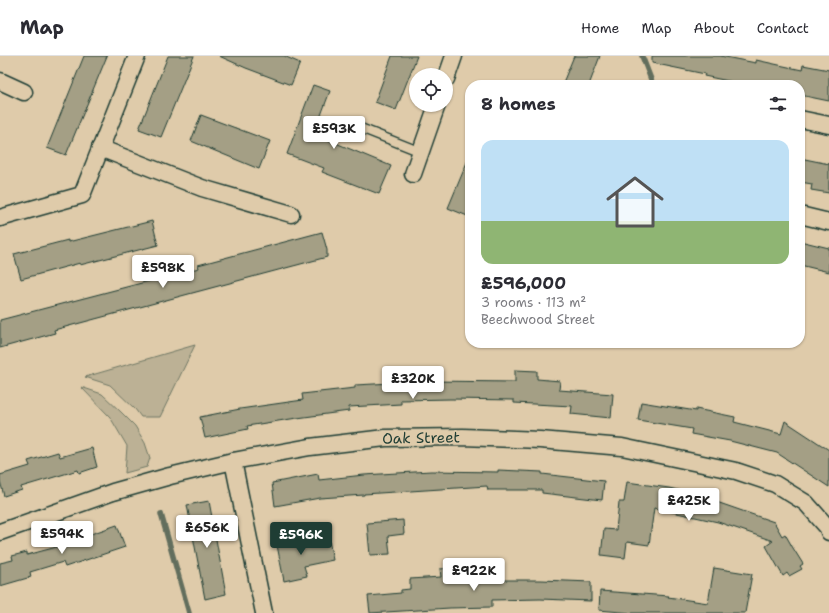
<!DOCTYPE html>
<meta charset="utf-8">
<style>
body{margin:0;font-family:"Shantell Sans",sans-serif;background:#f7f7f7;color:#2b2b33;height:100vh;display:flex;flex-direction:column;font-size:15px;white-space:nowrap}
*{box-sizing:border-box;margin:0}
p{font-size:13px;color:#7c7c81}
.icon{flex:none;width:22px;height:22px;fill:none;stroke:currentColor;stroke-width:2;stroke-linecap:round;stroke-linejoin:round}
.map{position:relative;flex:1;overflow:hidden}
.details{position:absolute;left:465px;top:24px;width:340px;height:268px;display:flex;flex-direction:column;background:#fff;border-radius:16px;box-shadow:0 1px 3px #0004}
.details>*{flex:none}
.tools{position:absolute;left:409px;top:12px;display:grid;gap:8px}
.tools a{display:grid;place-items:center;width:44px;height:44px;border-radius:50%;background:#fff;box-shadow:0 1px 3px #0004;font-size:20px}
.price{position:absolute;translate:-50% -34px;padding:0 9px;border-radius:4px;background:#fff;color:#222;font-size:13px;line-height:26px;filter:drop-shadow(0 1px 2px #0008)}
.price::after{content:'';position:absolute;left:50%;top:24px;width:12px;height:9px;margin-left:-6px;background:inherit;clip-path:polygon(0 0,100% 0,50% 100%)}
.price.selected{background:#1f3d34;color:#fff}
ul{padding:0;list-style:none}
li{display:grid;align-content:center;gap:8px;height:212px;padding:0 16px}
li span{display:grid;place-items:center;height:124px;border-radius:12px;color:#555}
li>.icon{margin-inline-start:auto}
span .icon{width:72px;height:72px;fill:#fffc;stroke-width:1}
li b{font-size:17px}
h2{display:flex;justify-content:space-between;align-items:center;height:48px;padding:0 16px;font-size:17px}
header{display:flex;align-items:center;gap:24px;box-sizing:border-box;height:56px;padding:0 20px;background:#fff;border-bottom:1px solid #e1e1e2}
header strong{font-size:19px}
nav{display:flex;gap:22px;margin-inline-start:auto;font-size:14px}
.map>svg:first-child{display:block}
.green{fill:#bcb195;stroke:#6e7764}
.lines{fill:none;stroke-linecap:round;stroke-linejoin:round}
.stream{stroke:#626e5d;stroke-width:5.5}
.building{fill:#a49f85;stroke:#1f3d34}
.lane-casing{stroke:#1f3d34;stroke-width:11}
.street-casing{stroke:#1f3d34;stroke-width:19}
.lane{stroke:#dfcbaa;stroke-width:8}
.street{stroke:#dfcbaa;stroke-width:16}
.labels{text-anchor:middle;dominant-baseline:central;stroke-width:3;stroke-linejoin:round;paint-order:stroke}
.street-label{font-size:15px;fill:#1f3d34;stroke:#dfcbaa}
</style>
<header>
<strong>Map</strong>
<nav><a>Home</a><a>Map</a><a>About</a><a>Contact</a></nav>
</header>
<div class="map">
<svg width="829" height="557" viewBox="0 0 829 557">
<rect width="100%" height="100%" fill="#dfcbaa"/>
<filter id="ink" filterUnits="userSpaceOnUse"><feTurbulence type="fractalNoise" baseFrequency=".025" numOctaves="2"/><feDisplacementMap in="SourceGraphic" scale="8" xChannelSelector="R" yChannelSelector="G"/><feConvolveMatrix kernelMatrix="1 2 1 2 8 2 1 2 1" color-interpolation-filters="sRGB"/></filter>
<g filter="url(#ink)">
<g class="green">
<polygon points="195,289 160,361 141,361 135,353 110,329 85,321"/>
<polygon points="81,331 102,338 121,356 135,370 145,387 150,402 147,411 125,417 127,390 110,361"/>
</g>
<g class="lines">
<g class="stream">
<polyline points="642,0 652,26"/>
<polyline points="161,458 189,557"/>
</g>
</g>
<g class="building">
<polygon points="84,0 107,0 66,99 47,92"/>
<polygon points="168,0 194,0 161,81 139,73"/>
<polygon points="219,0 284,0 300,7 291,29 246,12"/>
<polygon points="392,0 417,0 396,54 375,46"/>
<polygon points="574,0 600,0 589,29 562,29"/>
<polygon points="652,0 720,0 756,7 756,4 802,14 803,9 829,14 829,45 800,39 800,29 748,29 704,20 705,18 652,7"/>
<polygon points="313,29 330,35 314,78 391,110 379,138 322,116 324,112 287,98"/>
<polygon points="201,59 270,85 259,113 191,85"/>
<polygon points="470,99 470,161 448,152"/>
<polygon points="800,102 829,108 829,137 811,134 812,128 800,126"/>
<polygon points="152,165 158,189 80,209 80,207 21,223 14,198 68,184 68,186"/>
<polygon points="322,176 327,194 327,201 54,274 55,277 0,292 0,264 199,212 198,209"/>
<polygon points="800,185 829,192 829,216 800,209"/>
<polygon points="515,314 537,315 537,323 560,325 559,334 613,338 611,362 571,358 572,350 514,347 514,344 451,343 401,344 401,348 349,351 349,355 297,362 247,370 248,373 205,382 200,361 240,353 303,344 302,338 355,332 355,329 430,325 515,326"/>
<polygon points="641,346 696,355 696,353 735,361 734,366 781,378 785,365 829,394 829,431 777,397 730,385 691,378 692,373 638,364"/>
<polygon points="92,392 97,411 79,417 78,414 21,431 22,434 4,440 0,425 0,419 30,410 28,405 58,396 60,401"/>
<polygon points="498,414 542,416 542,418 604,425 602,444 542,437 542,434 488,434 487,430 364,438 364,439 320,442 275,450 272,427 318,418 319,424 364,419 431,415 498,416"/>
<polygon points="627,426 669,432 709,441 708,443 774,466 782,480 785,478 793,492 803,508 800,510 802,513 789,520 787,517 783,520 766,490 773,485 718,466 654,452 649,489 627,486 625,502 601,499 604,473 616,474 619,446 624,446"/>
<polygon points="209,445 226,538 205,543 187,449"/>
<polygon points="403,464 404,478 388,480 390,498 370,499 367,467"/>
<polygon points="117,469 125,491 65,511 63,506 30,516 31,521 0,530 0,507 13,504 12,500 27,496 27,499 53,492 83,483 82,481"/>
<polygon points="298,480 300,491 329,484 333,504 304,510 307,520 284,525 276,484"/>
<polygon points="482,509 483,524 541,524 591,526 591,545 540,543 492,544 492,551 450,552 370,557 368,540 401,537 401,534 410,533 410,523 441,521 440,513"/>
<polygon points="714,512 752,518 745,557 632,557 599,554 600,535 669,540 668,541 708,547"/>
</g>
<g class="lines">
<defs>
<polyline id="lane" points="348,67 421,96"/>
<g id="street">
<polyline points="446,23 454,0"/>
<polyline points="0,25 24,36"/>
<polyline points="800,63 829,69"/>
<polyline points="100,92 202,132 291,158"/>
<polyline points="413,118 437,49"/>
<polyline points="800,159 829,166"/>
<polyline points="0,162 82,139 137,0"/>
<polyline points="233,405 264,557"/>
<polyline points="0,476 113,436 170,420 233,405 310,391 385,382 463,381 540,384 622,391 736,415 775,428 806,447 828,472 829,476"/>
</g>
</defs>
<use href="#lane" class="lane-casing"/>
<use href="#street" class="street-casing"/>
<use href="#lane" class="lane"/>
<use href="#street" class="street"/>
</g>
</g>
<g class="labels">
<g class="street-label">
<text transform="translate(421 382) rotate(-1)">Oak Street</text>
</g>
</g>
</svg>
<div class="tools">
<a><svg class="icon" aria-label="locate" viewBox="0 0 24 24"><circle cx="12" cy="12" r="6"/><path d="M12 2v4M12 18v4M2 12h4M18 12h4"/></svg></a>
</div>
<b class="price" style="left:334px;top:94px">£593K</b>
<b class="price" style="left:163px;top:233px">£598K</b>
<b class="price" style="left:413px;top:344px">£320K</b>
<b class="price" style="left:689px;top:466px">£425K</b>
<b class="price" style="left:207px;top:493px">£656K</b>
<b class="price" style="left:62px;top:499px">£594K</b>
<b class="price selected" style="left:301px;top:500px">£596K</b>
<b class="price" style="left:474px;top:536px">£922K</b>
<section class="details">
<h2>8 homes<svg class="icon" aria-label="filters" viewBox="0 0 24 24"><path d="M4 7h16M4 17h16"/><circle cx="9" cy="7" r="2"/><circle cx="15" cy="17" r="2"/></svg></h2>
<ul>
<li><span style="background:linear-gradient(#bfe0f5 65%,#8fb573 0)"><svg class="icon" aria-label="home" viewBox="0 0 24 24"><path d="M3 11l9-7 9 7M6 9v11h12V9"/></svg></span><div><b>£596,000</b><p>3 rooms · 113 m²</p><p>Beechwood Street</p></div></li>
</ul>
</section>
</div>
